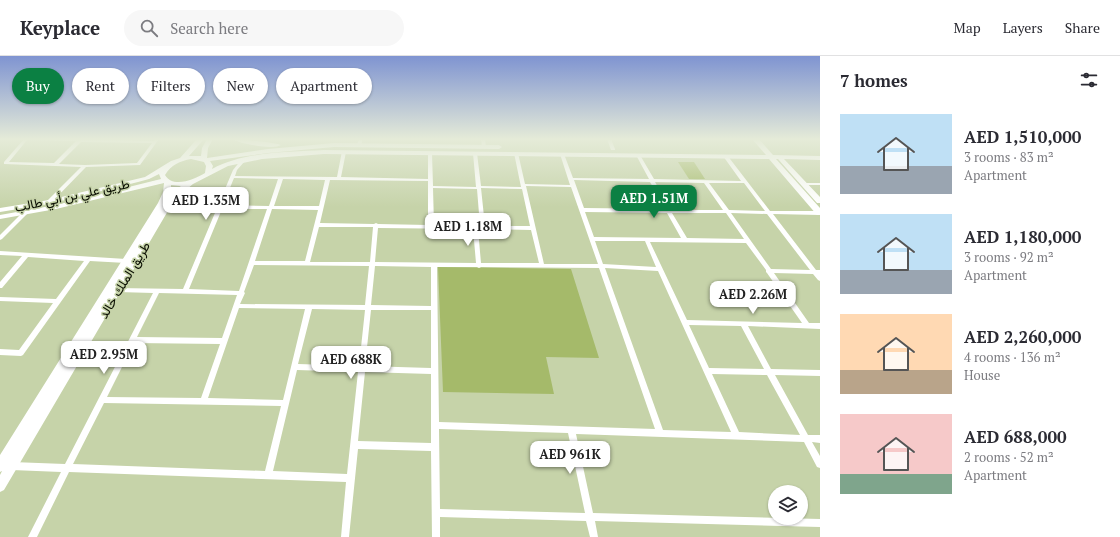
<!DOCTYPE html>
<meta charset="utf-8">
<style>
body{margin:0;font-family:"PT Serif",Vazirmatn,serif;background:#f7f7f7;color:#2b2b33;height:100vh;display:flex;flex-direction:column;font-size:15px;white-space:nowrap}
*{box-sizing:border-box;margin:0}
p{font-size:13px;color:#7c7c81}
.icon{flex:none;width:22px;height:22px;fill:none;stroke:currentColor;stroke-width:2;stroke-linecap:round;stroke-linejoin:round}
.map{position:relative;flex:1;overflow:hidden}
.panel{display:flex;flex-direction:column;background:#fff;width:300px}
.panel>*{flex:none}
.guide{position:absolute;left:12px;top:12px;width:380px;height:36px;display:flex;gap:8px}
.buttons{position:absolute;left:768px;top:429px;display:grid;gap:8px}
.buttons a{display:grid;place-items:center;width:40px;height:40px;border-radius:50%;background:#fff;box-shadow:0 1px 3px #0004;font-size:20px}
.price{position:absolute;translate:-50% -34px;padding:0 9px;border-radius:8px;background:#fff;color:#222;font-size:13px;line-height:26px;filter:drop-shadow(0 1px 2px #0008)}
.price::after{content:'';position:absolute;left:50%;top:24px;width:12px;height:9px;margin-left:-6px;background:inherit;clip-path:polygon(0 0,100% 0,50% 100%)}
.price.current{background:#0b8043;color:#fff}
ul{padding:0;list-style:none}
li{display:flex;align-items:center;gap:12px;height:100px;padding:0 20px}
li span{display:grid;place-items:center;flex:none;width:112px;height:80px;border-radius:0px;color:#555}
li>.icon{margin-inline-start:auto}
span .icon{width:48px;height:48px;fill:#fffc;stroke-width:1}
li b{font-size:17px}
h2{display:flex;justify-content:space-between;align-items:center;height:48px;padding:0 20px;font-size:17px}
.pill{padding:0 14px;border-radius:18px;background:#fff;box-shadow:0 1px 3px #0004;font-size:14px;line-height:36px}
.pill.current{background:#0b8043;color:#fff}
header{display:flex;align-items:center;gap:24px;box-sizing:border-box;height:56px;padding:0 20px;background:#fff;border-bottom:1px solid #e1e1e2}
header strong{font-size:19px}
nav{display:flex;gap:22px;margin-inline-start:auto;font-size:14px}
.search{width:280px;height:36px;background:#f7f7f7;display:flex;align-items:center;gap:10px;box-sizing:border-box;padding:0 14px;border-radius:22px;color:#7c7c81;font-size:15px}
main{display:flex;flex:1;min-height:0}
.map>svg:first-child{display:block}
.green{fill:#a5ba6a}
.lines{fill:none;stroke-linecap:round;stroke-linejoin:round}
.street{fill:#fff;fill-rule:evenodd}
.secondary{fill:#fff;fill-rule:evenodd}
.labels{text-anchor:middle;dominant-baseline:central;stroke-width:3;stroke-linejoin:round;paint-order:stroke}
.street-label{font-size:13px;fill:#0a0e02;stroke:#c6d3a9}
</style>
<header>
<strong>Keyplace</strong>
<div class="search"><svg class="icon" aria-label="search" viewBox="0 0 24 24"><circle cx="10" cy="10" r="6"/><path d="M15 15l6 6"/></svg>Search here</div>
<nav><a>Map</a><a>Layers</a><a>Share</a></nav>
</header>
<main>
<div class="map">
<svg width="820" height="481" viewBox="0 0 820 481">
<rect width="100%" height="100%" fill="#c6d3a9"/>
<g class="green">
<polygon points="678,106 694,106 705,123 689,123"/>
<polygon points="438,211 571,213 599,302 546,301 554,338 443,336"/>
</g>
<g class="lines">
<g class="street">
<path d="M24,83H89L154,85L155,83H159L140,109L86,111L51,147H47V145L81,111L4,108V106ZM27,84L76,85L54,107L9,106ZM81,86L152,87L137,107L85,109L59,108Z"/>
<polygon points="359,83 363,83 361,89 359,90 357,89"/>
<polygon points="481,83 485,83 486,92 482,91"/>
<polygon points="607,83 611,83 615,93 615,94 611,94"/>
<path d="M342,95L346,96L341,121L428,123V97L430,96L432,97L433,130L476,131L473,97L475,96L477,97L481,130L521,131L514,97L516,96L518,97L525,128L570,129L560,98V97L564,98L573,122L649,123L636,99L638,98L640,99L654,123L741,125L723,100L725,99H727L770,155H820V159L773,158L816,214H820V225L818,224L813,218L774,217L809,267H820V273L748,270L771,313L820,314V320L775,319L808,379H820V387L812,386L820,400V412L817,411L804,386L576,378L593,457L820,463V471L595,465L598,481H590L586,465L440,461V481H432L431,395L358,393L349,481H341L346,426L69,416L37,481H28L61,416L12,414L9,413L8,410L9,407L12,406L65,408L153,237L118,236L115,234L116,232L183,233L233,114L241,104H243L245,105L237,114L235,120L337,121ZM234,122L278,123L269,150L223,149ZM283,123L325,124L319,150H274ZM330,124L428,125V169L378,168L376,167L374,168L320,167ZM574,124L650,126L666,153L584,152ZM655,126L704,127L723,154H671ZM709,127H744L765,155L729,154ZM526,130L571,131L598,208H544ZM433,132L477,133L480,170L434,169ZM481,132L522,133L530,170H485ZM222,153H267L239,235L189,233ZM272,153L318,154L305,205H255ZM585,156L667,157L681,182L594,181ZM672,157H726L744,183L687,182ZM731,157L767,158L810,214L771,213ZM319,171H373L370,206H310ZM378,172L473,173L476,207L375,206ZM478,173L531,174L539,207H481ZM595,185H645L656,211L603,208ZM650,186L746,187L766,214V216L767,217L802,267L687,264ZM254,209L369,210L365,249L240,248L245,237L244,236ZM375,210L431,211V250L371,249ZM437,211H477L479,212L481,211L599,212L655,373L439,366ZM605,212L658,215L731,376L663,374ZM159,237L237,239L222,282L137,281ZM239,252L305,253L283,344L208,342ZM312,253L365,254L359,310L298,308ZM371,254H431V312L365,310ZM689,269L741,270L764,313L709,312ZM134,287L220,288L201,342L107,341ZM297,314L358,316L347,418L273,415ZM365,316L431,318V387L358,385ZM712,318L767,319L800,379L739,376ZM104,347L281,350L265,415L73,408ZM439,373L568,377L585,457L440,453Z"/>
<polygon points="802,127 820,127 820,129 804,129 802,128"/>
<polygon points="24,156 27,158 2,183 0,184 0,179 22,157"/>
<polygon points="0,195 126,203 129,205 126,207 90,205 23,299 21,300 0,299 0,293 19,294 53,247 0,245 0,241 56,243 84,205 28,201 2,232 0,232 0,226 22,200 0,199"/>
</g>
<g class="secondary">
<path d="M197,83H204L189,100H201L202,92L207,83H213L208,92L207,102L268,93L334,87L499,89L502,91L499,93L334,91L268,97L210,105L213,110L212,113C246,95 288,96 324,94L766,99L752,83H759L773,99L820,100V104L784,103L820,141V147H817L778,103H776L820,152V159H817L769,103L324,98L262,103L228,110L193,128L181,138L172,148L4,434L0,436V419L2,415L0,416V399L158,147L163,136L164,127L56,153L0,163V159L56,149L161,123L159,118L149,123L138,126L49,148L0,156V152L49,144L145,121L171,105L180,102ZM191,103L204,106L206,110L205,117C195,123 173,133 165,119C171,109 180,105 191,103ZM171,129L181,130L175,134L166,145L171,136Z"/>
<path d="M232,83C239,83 278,87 281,89C274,94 240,88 232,83Z"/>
</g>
</g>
<linearGradient id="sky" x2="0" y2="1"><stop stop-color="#7f94d1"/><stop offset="0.55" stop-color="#e5ebd8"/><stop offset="1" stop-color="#e5ebd8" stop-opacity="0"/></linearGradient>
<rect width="820" height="151" fill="url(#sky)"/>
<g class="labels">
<g class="street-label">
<text transform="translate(72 139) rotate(-12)">طريق علي بن أبي طالب</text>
<text transform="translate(124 224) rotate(-59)">طريق الملك خالد</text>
</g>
</g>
</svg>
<div class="buttons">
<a><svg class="icon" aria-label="layers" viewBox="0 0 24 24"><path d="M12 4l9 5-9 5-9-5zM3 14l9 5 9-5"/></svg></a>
</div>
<b class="price current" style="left:654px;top:163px">AED 1.51M</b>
<b class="price" style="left:206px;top:165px">AED 1.35M</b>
<b class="price" style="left:468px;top:191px">AED 1.18M</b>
<b class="price" style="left:753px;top:259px">AED 2.26M</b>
<b class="price" style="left:104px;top:319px">AED 2.95M</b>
<b class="price" style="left:351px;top:324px">AED 688K</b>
<b class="price" style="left:570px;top:419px">AED 961K</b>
<div class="guide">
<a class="pill current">Buy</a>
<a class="pill">Rent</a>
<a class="pill">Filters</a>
<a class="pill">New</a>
<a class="pill">Apartment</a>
</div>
</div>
<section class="panel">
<h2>7 homes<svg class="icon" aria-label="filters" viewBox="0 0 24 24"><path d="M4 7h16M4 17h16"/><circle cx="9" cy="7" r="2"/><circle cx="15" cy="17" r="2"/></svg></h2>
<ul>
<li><span style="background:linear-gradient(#bfe0f5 65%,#9aa5b1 0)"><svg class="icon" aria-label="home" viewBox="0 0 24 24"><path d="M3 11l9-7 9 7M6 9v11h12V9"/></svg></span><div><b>AED 1,510,000</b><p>3 rooms · 83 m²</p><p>Apartment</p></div></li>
<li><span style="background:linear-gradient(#bfe0f5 70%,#9aa5b1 0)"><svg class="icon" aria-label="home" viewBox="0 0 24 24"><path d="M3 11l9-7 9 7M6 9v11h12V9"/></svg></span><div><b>AED 1,180,000</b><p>3 rooms · 92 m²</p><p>Apartment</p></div></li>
<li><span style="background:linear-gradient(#ffd9b3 70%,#b9a48a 0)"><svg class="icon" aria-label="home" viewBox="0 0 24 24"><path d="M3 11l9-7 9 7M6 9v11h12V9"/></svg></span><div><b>AED 2,260,000</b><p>4 rooms · 136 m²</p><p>House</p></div></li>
<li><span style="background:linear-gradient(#f6c9c9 75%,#7fa58c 0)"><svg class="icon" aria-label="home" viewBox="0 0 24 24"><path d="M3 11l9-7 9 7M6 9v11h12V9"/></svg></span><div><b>AED 688,000</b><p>2 rooms · 52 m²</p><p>Apartment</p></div></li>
</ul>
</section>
</main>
